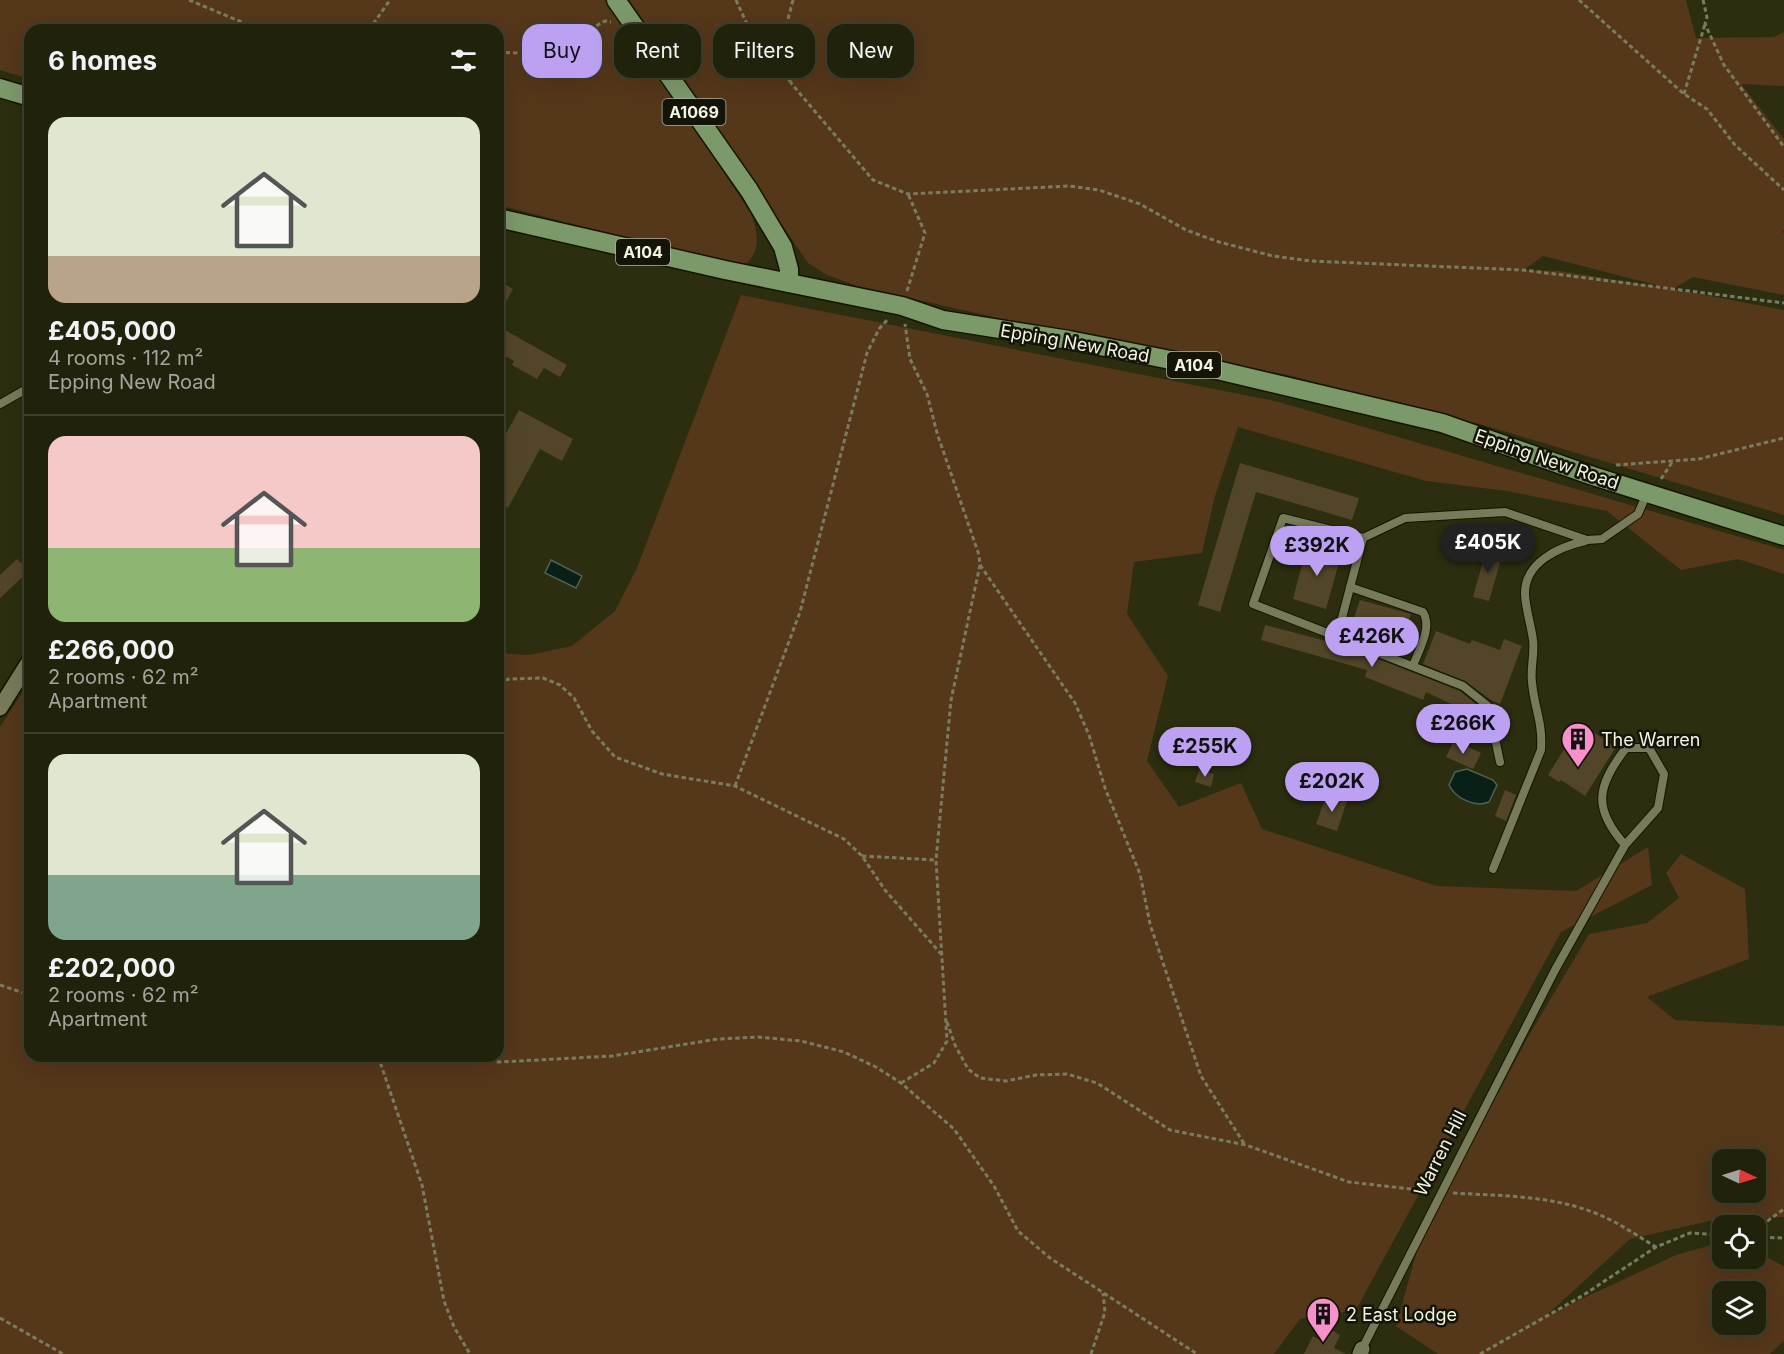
<!DOCTYPE html>
<meta charset="utf-8">
<style>
body{margin:0;font-family:Inter,sans-serif;background:#292a14;color:#f1f3f6;height:100vh;display:flex;flex-direction:column;font-size:22px;white-space:nowrap}
*{box-sizing:border-box;margin:0}
p{font-size:20px;color:#a2a49d}
.icon{flex:none;width:33px;height:33px;fill:none;stroke:currentColor;stroke-width:2;stroke-linecap:round;stroke-linejoin:round}
.map{position:relative;flex:1;overflow:hidden}
.panel{position:absolute;left:24px;top:24px;width:480px;height:1038px;display:flex;flex-direction:column;background:#21220b;border-radius:18px;box-shadow:0 6px 24px #0002,0 0 0 2px #3e3f2c}
.panel>*{flex:none}
.guide{position:absolute;left:522px;top:24px;width:570px;height:54px;display:flex;gap:12px}
.needle{width:39px;rotate:94deg}
.buttons{position:absolute;left:1712px;top:1149px;display:grid;gap:12px}
.buttons a{display:grid;place-items:center;width:54px;height:54px;border-radius:12px;background:#21220b;box-shadow:0 6px 24px #0002,0 0 0 2px #3e3f2c;font-size:30px}
.price{position:absolute;translate:-50% -51px;padding:0 14px;border-radius:21px;background:#bca0f2;color:#111;font-size:20px;line-height:39px;filter:drop-shadow(0 2px 3px #0008)}
.price::after{content:'';position:absolute;left:50%;top:36px;width:18px;height:14px;margin-left:-9px;background:inherit;clip-path:polygon(0 0,100% 0,50% 100%)}
.price.current{background:#222;color:#fff}
ul{padding:0;list-style:none}
li{display:grid;align-content:center;gap:12px;height:318px;padding:0 24px}
li+li{border-top:2px solid #3e3f2c}
li span{display:grid;place-items:center;height:186px;border-radius:18px;color:#555}
li>.icon{margin-inline-start:auto}
span .icon{width:108px;height:108px;fill:#fffc;stroke-width:1}
li b{font-size:26px}
h2{display:flex;justify-content:space-between;align-items:center;height:72px;padding:0 24px;font-size:26px}
.chip{padding:0 21px;border-radius:18px;background:#21220b;box-shadow:0 6px 24px #0002,0 0 0 2px #3e3f2c;font-size:21px;line-height:54px}
.chip.current{background:#bca0f2;color:#111}
.map>svg:first-child{display:block}
.green{fill:#55371a;fill-rule:evenodd}
.water{fill:#092017;stroke:#4f6054;stroke-width:1.5}
.building{fill:#534628}
.lines{fill:none;stroke-linecap:round;stroke-linejoin:round}
.service-casing{stroke:#141600;stroke-width:10}
.minor-casing{stroke:#141600;stroke-width:18}
.primary-casing{stroke:#141600;stroke-width:21}
.path{stroke:#7a7c62;stroke-width:3;stroke-dasharray:4.5 3;stroke-linecap:butt}
.service{stroke:#777b5a;stroke-width:8}
.minor{stroke:#777b5a;stroke-width:15}
.primary{stroke:#7c996a;stroke-width:18}
.labels{text-anchor:middle;dominant-baseline:central;stroke-width:5;stroke-linejoin:round;paint-order:stroke}
.shield{fill:#141508;stroke:#afb1a1;stroke-width:1.5}
.shield-label{font-size:16px;font-weight:bold;fill:#f2f4e2}
.street-label{font-size:18px;fill:#f2f4e2;stroke:#141508}
.poi-label{font-size:18px;fill:#f2f4e2;stroke:#141508;text-anchor:start}
</style>
<div class="map">
<svg width="1784" height="1354" viewBox="0 0 1784 1354">
<rect width="100%" height="100%" fill="#2c2e0f"/>
<g class="green">
<path d="M0,0H607L751,213C757,231 762,249 747,263L731,264L498,205V30H30V79L0,70Z"/>
<path d="M629,0H1686L1696,38L1774,37L1784,32V86L1741,84L1784,139V230L1782,232L1784,233V295L1693,277L1673,289L1784,310V515L1483,425L1288,375L1029,325L857,286L827,275L808,263ZM1543,256L1672,289H1673L1560,271L1524,270Z"/>
<polygon points="741,295 1279,402 1784,550 1784,574 1738,559 1681,570 1607,511 1507,491 1426,481 1238,427 1215,496 1202,553 1134,562 1127,614 1168,676 1147,761 1179,807 1241,783 1262,829 1437,886 1576,891 1648,847 1652,885 1561,932 1356,1310 1300,1319 1274,1354 0,1354 0,727 30,681 30,1056 498,1056 498,653 529,655 572,646 615,611 637,568"/>
<path d="M1681,854L1745,889L1749,959L1647,997L1675,1020L1784,1026V1217L1710,1221L1630,1239L1547,1315L1676,1255L1722,1242V1258H1755V1251L1784,1266V1341L1770,1354H1438L1396,1326L1420,1240L1528,1037L1589,934L1647,923L1679,898L1666,873ZM1722,1160H1755V1192H1722ZM1722,1292H1755V1324H1722Z"/>
</g>
<g class="water">
<polygon points="551,560 582,576 576,588 545,573"/>
<path d="M1467,769L1493,780L1497,785L1489,802C1475,808 1455,798 1449,785L1455,772Z"/>
</g>
<g class="building">
<polygon points="498,280 513,289 498,316"/>
<polygon points="498,326 567,365 560,377 544,368 537,379 512,365 514,361 498,352"/>
<polygon points="519,410 573,439 562,461 540,449 508,508 498,502 498,437 503,439"/>
<polygon points="1240,463 1359,498 1352,520 1256,492 1220,612 1198,605"/>
<polygon points="1307,546 1341,555 1326,609 1293,599"/>
<polygon points="1487,547 1503,552 1489,601 1473,597"/>
<polygon points="17,559 29,571 0,598 0,575"/>
<polygon points="1360,600 1411,614 1398,654 1348,635"/>
<polygon points="1265,625 1345,646 1460,691 1482,709 1478,717 1426,692 1423,700 1365,677 1367,670 1261,640"/>
<polygon points="1436,631 1470,644 1472,640 1500,650 1504,639 1522,646 1500,704 1491,700 1465,681 1423,664"/>
<polygon points="1593,732 1616,747 1585,796 1561,780 1559,782 1548,775 1565,748 1578,756"/>
<polygon points="1454,740 1481,753 1473,769 1446,757"/>
<polygon points="1199,770 1214,774 1211,787 1195,782"/>
<polygon points="1505,790 1516,795 1506,821 1495,816"/>
<polygon points="1327,794 1347,801 1337,831 1316,824"/>
<polygon points="1328,1328 1340,1335 1334,1348 1346,1354 1304,1354 1313,1336 1321,1341"/>
</g>
<g class="lines">
<defs>
<g id="service">
<polyline points="0,404 30,387"/>
<path d="M1350,587L1423,612C1433,628 1418,651 1413,666"/>
<polyline points="1337,637 1363,538"/>
<polyline points="1500,762 1488,706 1463,686 1253,604 1283,518 1363,538 1405,518 1505,512 1587,540 1602,539 1638,514 1647,493"/>
<path d="M1493,869L1541,750C1543,721 1534,708 1532,682C1530,668 1535,654 1533,640C1531,625 1526,610 1525,595C1524,562 1559,547 1585,541"/>
<path d="M1362,1349L1555,970L1625,845L1658,808L1664,774L1649,748H1626C1597,786 1592,808 1625,845"/>
</g>
<g id="minor">
<polyline points="0,708 30,660"/>
<polyline points="1360,1354 1362,1349"/>
</g>
<g id="primary">
<polyline points="616,0 749,190 783,247 789,269 789,283"/>
<polyline points="0,88 30,97"/>
<polyline points="498,218 725,270 902,306 943,320 1069,340 1196,365 1442,423 1593,476 1784,536"/>
</g>
</defs>
<use href="#service" class="service-casing"/>
<use href="#minor" class="minor-casing"/>
<use href="#primary" class="primary-casing"/>
<g class="path">
<polyline points="189,0 261,30"/>
<polyline points="736,0 762,57 790,81"/>
<polyline points="793,0 783,38 791,83 873,180 908,194 1069,186 1099,190 1140,204 1186,230 1219,242 1273,256 1310,261 1523,270 1784,303"/>
<polyline points="1579,0 1684,94 1707,109 1735,145 1784,190"/>
<polyline points="1703,0 1707,17 1705,24 1724,65 1784,147"/>
<polyline points="369,30 390,0"/>
<polyline points="498,52 536,54 557,48 605,21 611,22"/>
<polyline points="1684,94 1705,24"/>
<polyline points="907,291 925,233 908,194"/>
<polyline points="1616,465 1699,459 1784,438"/>
<polyline points="1661,479 1673,461"/>
<polyline points="980,565 1075,703 1089,735 1105,788 1140,874 1150,924 1201,1076 1245,1145"/>
<polyline points="498,682 509,679 543,678 560,685 574,698 592,731 615,757 662,774 735,786 844,839 862,856 885,890 942,955"/>
<polyline points="735,786 800,612 867,353 879,329 888,319"/>
<polyline points="862,856 936,860"/>
<polyline points="0,985 30,995"/>
<polyline points="947,1022 955,1045 968,1069 980,1078 1006,1081 1036,1075 1067,1074 1097,1083 1170,1130 1246,1145 1349,1182 1428,1191"/>
<polyline points="378,1056 422,1185 444,1301 454,1327 470,1354"/>
<polyline points="437,1056 500,1062 612,1056 718,1039 758,1037 801,1041 844,1052 876,1067 901,1083 954,1129 994,1186 1018,1231 1050,1258 1197,1354"/>
<polyline points="901,1083 934,1063 947,1041 936,860 951,700 980,565 979,555 937,433 927,394 910,359 905,324"/>
<path d="M1453,1193C1501,1196 1549,1195 1595,1213C1616,1221 1636,1235 1656,1247"/>
<polyline points="1755,1230 1784,1209"/>
<polyline points="1755,1237 1784,1238"/>
<polyline points="0,1318 63,1354"/>
<polyline points="1091,1354 1105,1312 1103,1293"/>
<polyline points="1480,1354 1582,1296 1656,1247 1690,1233 1722,1235"/>
</g>
<use href="#service" class="service"/>
<use href="#minor" class="minor"/>
<use href="#primary" class="primary"/>
</g>
<defs>
<symbol id="building-pin" viewBox="-11 -11 22 30"><path d="M0 17L-7.5 6A9.5 9.5 0 1 1 7.5 6Z" fill="#f890cc" stroke="#141508"/><path d="M-4-6H4V6H1V3H-1V6H-4ZM-2.5-4.3h1.7v1.8h-1.7ZM.8-4.3h1.7v1.8H.8ZM-2.5-1h1.7V.8h-1.7ZM.8-1h1.7V.8H.8Z" fill="#111"/></symbol>
</defs>
<g fill-rule="evenodd">
<use href="#building-pin" x="1559" y="720" width="38" height="52"/>
<use href="#building-pin" x="1304" y="1295" width="38" height="52"/>
</g>
<g class="labels">
<g class="shield">
<rect x="662.5" y="99" width="63" height="26" rx="4.5"/>
<rect x="616" y="239" width="54" height="26" rx="4.5"/>
<rect x="1167" y="352" width="54" height="26" rx="4.5"/>
</g>
<g class="shield-label">
<text x="694" y="112">A1069</text>
<text x="643" y="252">A104</text>
<text x="1194" y="365">A104</text>
</g>
<g class="street-label">
<text transform="translate(1075 343) rotate(10)">Epping New Road</text>
<text transform="translate(1547 459) rotate(19)">Epping New Road</text>
<text transform="translate(1440 1153) rotate(-63)">Warren Hill</text>
</g>
<g class="poi-label">
<text x="1601" y="739">The Warren</text>
<text x="1346" y="1314">2 East Lodge</text>
</g>
</g>
</svg>
<div class="buttons">
<a><svg class="needle" viewBox="-14 -14 28 28"><path d="M0-13l5 13h-10z" fill="#e53935"/><path d="M0 13l5-13h-10z" fill="#a2a49d"/></svg></a>
<a><svg class="icon" aria-label="locate" viewBox="0 0 24 24"><circle cx="12" cy="12" r="6"/><path d="M12 2v4M12 18v4M2 12h4M18 12h4"/></svg></a>
<a><svg class="icon" aria-label="layers" viewBox="0 0 24 24"><path d="M12 4l9 5-9 5-9-5zM3 14l9 5 9-5"/></svg></a>
</div>
<b class="price current" style="left:1488px;top:574px">£405K</b>
<b class="price" style="left:1317px;top:577px">£392K</b>
<b class="price" style="left:1372px;top:668px">£426K</b>
<b class="price" style="left:1463px;top:755px">£266K</b>
<b class="price" style="left:1205px;top:778px">£255K</b>
<b class="price" style="left:1332px;top:813px">£202K</b>
<div class="guide">
<a class="chip current">Buy</a>
<a class="chip">Rent</a>
<a class="chip">Filters</a>
<a class="chip">New</a>
</div>
<section class="panel">
<h2>6 homes<svg class="icon" aria-label="filters" viewBox="0 0 24 24"><path d="M4 7h16M4 17h16"/><circle cx="9" cy="7" r="2"/><circle cx="15" cy="17" r="2"/></svg></h2>
<ul>
<li><span style="background:linear-gradient(#dfe7d0 75%,#b9a48a 0)"><svg class="icon" aria-label="home" viewBox="0 0 24 24"><path d="M3 11l9-7 9 7M6 9v11h12V9"/></svg></span><div><b>£405,000</b><p>4 rooms · 112 m²</p><p>Epping New Road</p></div></li>
<li><span style="background:linear-gradient(#f6c9c9 60%,#8fb573 0)"><svg class="icon" aria-label="home" viewBox="0 0 24 24"><path d="M3 11l9-7 9 7M6 9v11h12V9"/></svg></span><div><b>£266,000</b><p>2 rooms · 62 m²</p><p>Apartment</p></div></li>
<li><span style="background:linear-gradient(#dfe7d0 65%,#7fa58c 0)"><svg class="icon" aria-label="home" viewBox="0 0 24 24"><path d="M3 11l9-7 9 7M6 9v11h12V9"/></svg></span><div><b>£202,000</b><p>2 rooms · 62 m²</p><p>Apartment</p></div></li>
</ul>
</section>
</div>
